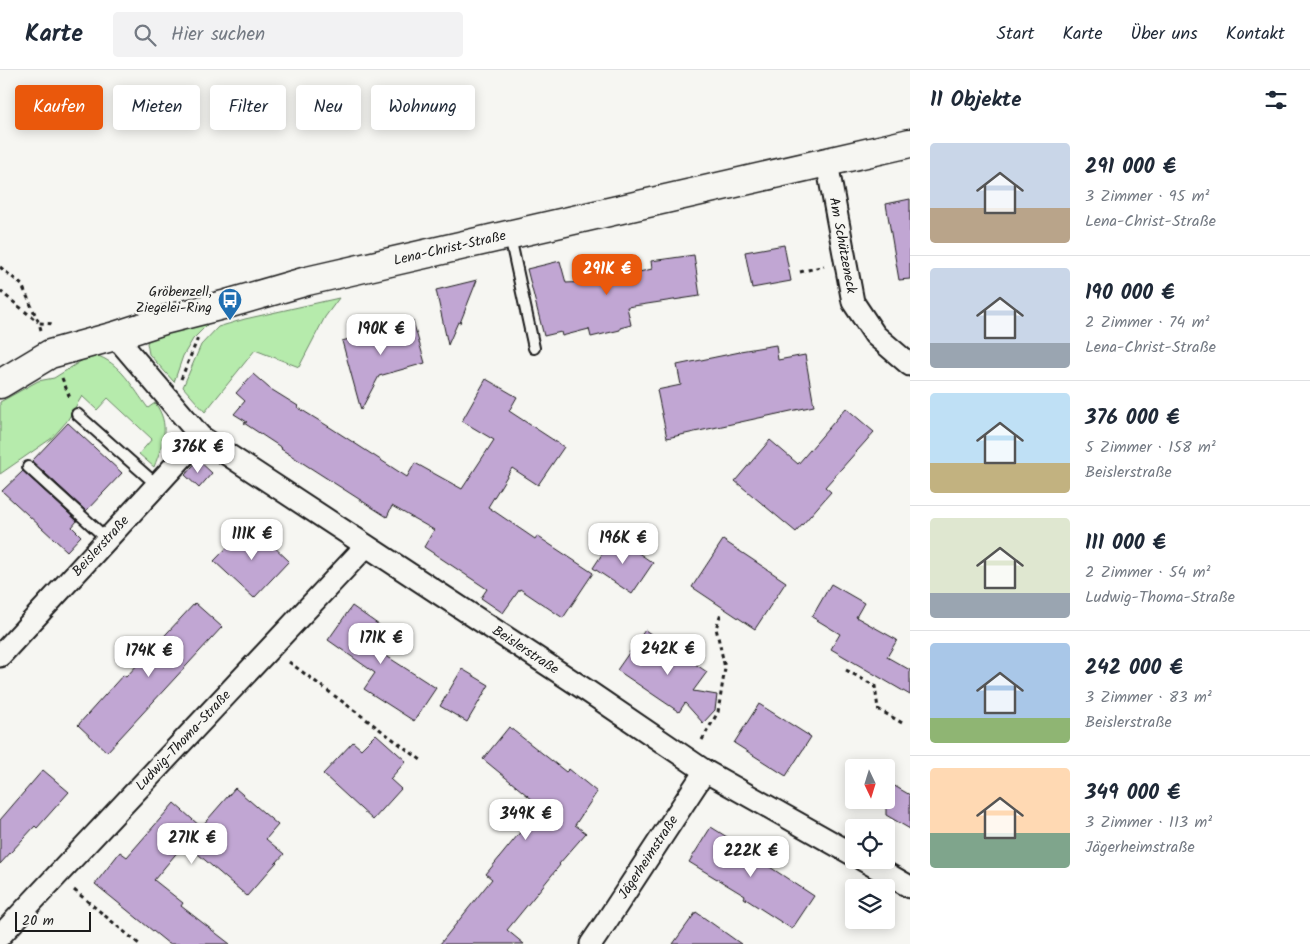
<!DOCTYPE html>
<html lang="de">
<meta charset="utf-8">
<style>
body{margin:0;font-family:Kalam,sans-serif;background:#f2f2f3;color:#1f2937;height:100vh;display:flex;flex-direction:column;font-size:19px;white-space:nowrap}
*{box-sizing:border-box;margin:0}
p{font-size:16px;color:#747a83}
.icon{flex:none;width:28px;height:28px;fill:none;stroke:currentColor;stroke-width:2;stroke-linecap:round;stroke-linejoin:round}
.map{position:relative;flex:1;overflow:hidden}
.sheet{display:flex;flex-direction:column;background:#fff;width:400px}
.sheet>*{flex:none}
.guide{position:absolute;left:15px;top:15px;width:475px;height:45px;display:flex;gap:10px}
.needle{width:32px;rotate:176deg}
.buttons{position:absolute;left:845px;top:689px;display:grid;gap:10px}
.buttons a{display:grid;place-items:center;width:50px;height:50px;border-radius:5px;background:#fff;box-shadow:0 2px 12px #0003;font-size:25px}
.scale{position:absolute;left:15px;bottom:12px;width:76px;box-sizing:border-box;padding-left:5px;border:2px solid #1c1c1c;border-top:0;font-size:14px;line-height:18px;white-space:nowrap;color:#1c1c1c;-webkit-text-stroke:4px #f6f6f2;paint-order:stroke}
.price{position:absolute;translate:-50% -42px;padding:0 11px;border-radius:10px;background:#fff;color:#222;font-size:16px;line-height:32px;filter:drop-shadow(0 1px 2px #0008)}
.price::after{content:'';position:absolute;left:50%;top:30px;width:15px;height:11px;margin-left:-8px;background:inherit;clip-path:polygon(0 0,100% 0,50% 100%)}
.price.active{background:#ea580c;color:#fff}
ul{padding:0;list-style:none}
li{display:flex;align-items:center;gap:15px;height:125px;padding:0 20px}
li+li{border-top:1px solid #e0e1e3}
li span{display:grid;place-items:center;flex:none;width:140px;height:100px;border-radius:5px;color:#555}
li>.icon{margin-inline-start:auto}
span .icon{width:60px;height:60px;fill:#fffc;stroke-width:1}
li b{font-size:21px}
h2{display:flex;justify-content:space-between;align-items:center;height:60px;padding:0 20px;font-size:21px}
.chip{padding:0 18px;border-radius:5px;background:#fff;box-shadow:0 2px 12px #0003;font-size:18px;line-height:45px}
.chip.active{background:#ea580c;color:#fff}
header{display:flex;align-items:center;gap:30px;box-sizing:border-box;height:70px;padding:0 25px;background:#fff;border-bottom:1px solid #e0e1e3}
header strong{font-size:24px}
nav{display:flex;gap:28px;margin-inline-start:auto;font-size:18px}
.search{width:350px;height:45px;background:#f2f2f3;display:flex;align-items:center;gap:12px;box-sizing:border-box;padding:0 18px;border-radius:5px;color:#747a83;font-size:19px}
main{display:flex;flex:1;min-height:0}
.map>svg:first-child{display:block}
.green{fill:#b6ebac;stroke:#698464}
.building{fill:#c1a6d3;stroke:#1c1c1c}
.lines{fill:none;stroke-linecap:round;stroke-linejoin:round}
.lane-casing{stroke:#1c1c1c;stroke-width:14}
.street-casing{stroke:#1c1c1c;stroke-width:25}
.secondary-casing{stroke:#1c1c1c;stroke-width:31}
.path{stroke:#1c1c1c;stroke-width:3;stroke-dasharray:4 4;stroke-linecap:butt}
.lane{stroke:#f6f6f2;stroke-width:10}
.street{stroke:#f6f6f2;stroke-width:21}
.secondary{stroke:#f6f6f2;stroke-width:28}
.labels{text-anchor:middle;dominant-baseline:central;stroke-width:5;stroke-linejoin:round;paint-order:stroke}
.street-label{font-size:14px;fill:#1c1c1c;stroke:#f6f6f2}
.poi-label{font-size:14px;fill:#1c1c1c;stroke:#f6f6f2;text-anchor:end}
</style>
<header>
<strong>Karte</strong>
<div class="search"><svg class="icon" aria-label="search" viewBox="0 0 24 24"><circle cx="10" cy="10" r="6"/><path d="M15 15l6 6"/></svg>Hier suchen</div>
<nav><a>Start</a><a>Karte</a><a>Über uns</a><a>Kontakt</a></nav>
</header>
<main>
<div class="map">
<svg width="910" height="874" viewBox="0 0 910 874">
<rect width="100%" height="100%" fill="#f6f6f2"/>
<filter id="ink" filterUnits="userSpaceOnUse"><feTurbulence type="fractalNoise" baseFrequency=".02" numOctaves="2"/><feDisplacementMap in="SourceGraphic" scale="10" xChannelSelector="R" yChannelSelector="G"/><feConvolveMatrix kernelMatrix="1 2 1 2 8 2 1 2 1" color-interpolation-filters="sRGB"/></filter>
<g filter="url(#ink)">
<g class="green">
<polygon points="339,228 325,247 299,297 255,280 205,342 183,317 201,275 218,257 245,249"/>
<polygon points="204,244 207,255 193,269 183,286 174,312 149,284 147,273 153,261"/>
<path d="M95,285C120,292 133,318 148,338L155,333C171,355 163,373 154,397L139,384L152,369L108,328L97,340L82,326L67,351L52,368L0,404V332L38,311L54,308L86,288Z"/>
</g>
<g class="building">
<polygon points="910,129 910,209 899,210 886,134"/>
<polygon points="784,175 791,211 752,218 745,182"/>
<polygon points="694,185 700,226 627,237 631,255 620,258 620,260 591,267 589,259 562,266 561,262 544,266 527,199 560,191 566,213 588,212 588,214 652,199 651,191"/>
<polygon points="477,210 460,253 458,252 448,275 436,220"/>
<polygon points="413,251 425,293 379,306 361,340 342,271"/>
<polygon points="776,275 778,290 805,285 814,336 667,368 657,320 681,315 677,295 740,282 740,281"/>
<polygon points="253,304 269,318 298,336 297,337 331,358 407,407 415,393 462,419 494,370 462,351 486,309 517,327 509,341 564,377 538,415 512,398 488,437 535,469 537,466 593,503 563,548 520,519 503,543 481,528 487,519 424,477 434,460 392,436 387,447 281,379 282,378 244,353 247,352 234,344 245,331 236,323"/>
<polygon points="846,338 874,362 825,417 831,422 796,462 735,411 770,370 798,394"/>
<polygon points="68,353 122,403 86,441 32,391"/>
<polygon points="198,390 212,403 199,418 185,405"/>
<polygon points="23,401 77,451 72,457 81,466 67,481 2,421"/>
<polygon points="250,454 289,491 254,528 214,491"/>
<polygon points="614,466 653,493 632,524 593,498"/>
<polygon points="723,470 786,512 755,559 692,517"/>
<polygon points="831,514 864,533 856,547 897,570 887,587 910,600 910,625 831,579 840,564 812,547"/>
<polygon points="195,533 222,557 107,682 78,655 123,605 126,607"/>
<polygon points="352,536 389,562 377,580 436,618 414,651 364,619 375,603 328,570"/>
<polygon points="645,560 707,602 693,621 717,625 715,640 703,653 685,633 679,642 617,600"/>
<polygon points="462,599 489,615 467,652 440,636"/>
<polygon points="759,634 811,667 786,706 734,673"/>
<polygon points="509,657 566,702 569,699 597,722 575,755 586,763 559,794 560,795 507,860 524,874 440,874 492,809 486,804 540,738 538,736 539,735 483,689"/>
<polygon points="376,664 406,691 390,709 401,719 373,750 323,704 353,672 361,679"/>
<polygon points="43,700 69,722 37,758 35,756 0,794 0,750"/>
<polygon points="886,711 910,725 910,759 886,745"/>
<polygon points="235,718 278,755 266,769 284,784 247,826 185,773 154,810 183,833 181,836 230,874 169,874 95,814 120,782 127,787 174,733 201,757"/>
<polygon points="711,757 754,784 753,786 814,826 792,859 744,828 745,826 689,792"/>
<polygon points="696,842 741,874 673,874"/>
</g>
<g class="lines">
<defs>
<g id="lane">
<polyline points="510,167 534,278"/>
<polyline points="77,344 157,415"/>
<polyline points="28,397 107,469"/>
</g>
<g id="street">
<path id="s1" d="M827,93L853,232L875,265L910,295"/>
<path id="s2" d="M115,266L201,367L586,620L705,701L854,785"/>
<path id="s3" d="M0,586L201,367"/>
<polyline points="863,790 910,817"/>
<path id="s4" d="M0,866L366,476"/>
<path id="s5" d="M591,874L606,852L705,701"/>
</g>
<g id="secondary">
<path id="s6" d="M0,314L50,284L115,266L164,250L227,234L307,211L910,73"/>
</g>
</defs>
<use href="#lane" class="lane-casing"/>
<use href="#street" class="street-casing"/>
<use href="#secondary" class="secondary-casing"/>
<g class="path">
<polyline points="0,197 22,215 39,253"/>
<polyline points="800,202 824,196"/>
<polyline points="0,221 38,252"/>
<polyline points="41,260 39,253 54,254"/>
<polyline points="62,308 70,328"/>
<polyline points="181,309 198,268"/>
<polyline points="289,592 421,690"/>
<polyline points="846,600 875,616 878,639 904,654"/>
<polyline points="702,670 718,642 725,598 716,558 721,543"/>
<polyline points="74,820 139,874"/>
</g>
<use href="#lane" class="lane"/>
<use href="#street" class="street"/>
<use href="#secondary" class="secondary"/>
</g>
</g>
<defs>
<symbol id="bus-pin" viewBox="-11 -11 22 30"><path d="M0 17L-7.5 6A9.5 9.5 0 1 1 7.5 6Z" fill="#1f6fb2" stroke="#f6f6f2"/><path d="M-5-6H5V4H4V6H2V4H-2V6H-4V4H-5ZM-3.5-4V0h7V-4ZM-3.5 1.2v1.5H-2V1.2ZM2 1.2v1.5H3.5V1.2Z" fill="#fff"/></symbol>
</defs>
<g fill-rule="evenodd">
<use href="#bus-pin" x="216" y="216" width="28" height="38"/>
</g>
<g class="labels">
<g class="street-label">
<text stroke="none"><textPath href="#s1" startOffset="84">Am Schützeneck</textPath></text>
<text stroke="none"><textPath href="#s6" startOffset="472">Lena-Christ-Straße</textPath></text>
<text stroke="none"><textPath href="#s3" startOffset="149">Beislerstraße</textPath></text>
<text stroke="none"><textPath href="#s2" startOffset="521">Beislerstraße</textPath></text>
<text stroke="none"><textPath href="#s4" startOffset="268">Ludwig-Thoma-Straße</textPath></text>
<text stroke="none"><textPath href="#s5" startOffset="104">Jägerheimstraße</textPath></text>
</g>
<g class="poi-label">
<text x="212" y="222">Gröbenzell,<tspan x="212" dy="16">Ziegelei-Ring</tspan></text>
</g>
</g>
</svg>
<div class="buttons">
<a><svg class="needle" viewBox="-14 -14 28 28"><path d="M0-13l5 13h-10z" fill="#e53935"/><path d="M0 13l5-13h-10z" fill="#747a83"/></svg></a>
<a><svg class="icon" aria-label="locate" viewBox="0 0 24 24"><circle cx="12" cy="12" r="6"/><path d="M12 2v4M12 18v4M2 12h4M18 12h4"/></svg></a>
<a><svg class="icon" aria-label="layers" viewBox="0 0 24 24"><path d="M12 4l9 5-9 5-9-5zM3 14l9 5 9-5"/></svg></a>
</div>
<div class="scale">20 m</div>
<b class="price active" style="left:607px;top:226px">291K €</b>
<b class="price" style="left:381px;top:286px">190K €</b>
<b class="price" style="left:198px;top:404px">376K €</b>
<b class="price" style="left:252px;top:491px">111K €</b>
<b class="price" style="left:623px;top:495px">196K €</b>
<b class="price" style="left:381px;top:595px">171K €</b>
<b class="price" style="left:668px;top:606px">242K €</b>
<b class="price" style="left:149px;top:608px">174K €</b>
<b class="price" style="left:526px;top:771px">349K €</b>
<b class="price" style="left:192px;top:795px">271K €</b>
<b class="price" style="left:751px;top:808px">222K €</b>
<div class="guide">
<a class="chip active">Kaufen</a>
<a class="chip">Mieten</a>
<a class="chip">Filter</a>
<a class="chip">Neu</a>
<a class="chip">Wohnung</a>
</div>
</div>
<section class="sheet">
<h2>11 Objekte<svg class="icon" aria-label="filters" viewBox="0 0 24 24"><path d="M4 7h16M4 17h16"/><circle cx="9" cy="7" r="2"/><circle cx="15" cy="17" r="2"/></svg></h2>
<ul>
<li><span style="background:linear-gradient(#c9d6e8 65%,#b9a48a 0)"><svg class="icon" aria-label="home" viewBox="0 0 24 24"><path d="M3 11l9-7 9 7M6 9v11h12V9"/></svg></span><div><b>291 000 €</b><p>3 Zimmer · 95 m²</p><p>Lena-Christ-Straße</p></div></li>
<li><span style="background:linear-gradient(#c9d6e8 75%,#9aa5b1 0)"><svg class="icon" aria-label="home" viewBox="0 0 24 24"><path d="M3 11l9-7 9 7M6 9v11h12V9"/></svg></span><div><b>190 000 €</b><p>2 Zimmer · 74 m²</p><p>Lena-Christ-Straße</p></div></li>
<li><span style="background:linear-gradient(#bfe0f5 70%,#c2b280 0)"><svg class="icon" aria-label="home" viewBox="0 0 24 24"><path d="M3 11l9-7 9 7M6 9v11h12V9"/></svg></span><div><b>376 000 €</b><p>5 Zimmer · 158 m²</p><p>Beislerstraße</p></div></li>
<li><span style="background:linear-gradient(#dfe7d0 75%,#9aa5b1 0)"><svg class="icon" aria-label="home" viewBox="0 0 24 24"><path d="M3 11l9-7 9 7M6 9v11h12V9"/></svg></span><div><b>111 000 €</b><p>2 Zimmer · 54 m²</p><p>Ludwig-Thoma-Straße</p></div></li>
<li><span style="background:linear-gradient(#a9c7e8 75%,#8fb573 0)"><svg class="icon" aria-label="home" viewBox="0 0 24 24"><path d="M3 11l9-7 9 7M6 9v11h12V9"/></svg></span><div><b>242 000 €</b><p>3 Zimmer · 83 m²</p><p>Beislerstraße</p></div></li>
<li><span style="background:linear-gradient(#ffd9b3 65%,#7fa58c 0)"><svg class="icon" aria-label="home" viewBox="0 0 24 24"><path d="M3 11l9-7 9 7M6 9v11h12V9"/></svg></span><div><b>349 000 €</b><p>3 Zimmer · 113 m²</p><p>Jägerheimstraße</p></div></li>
</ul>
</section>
</main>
